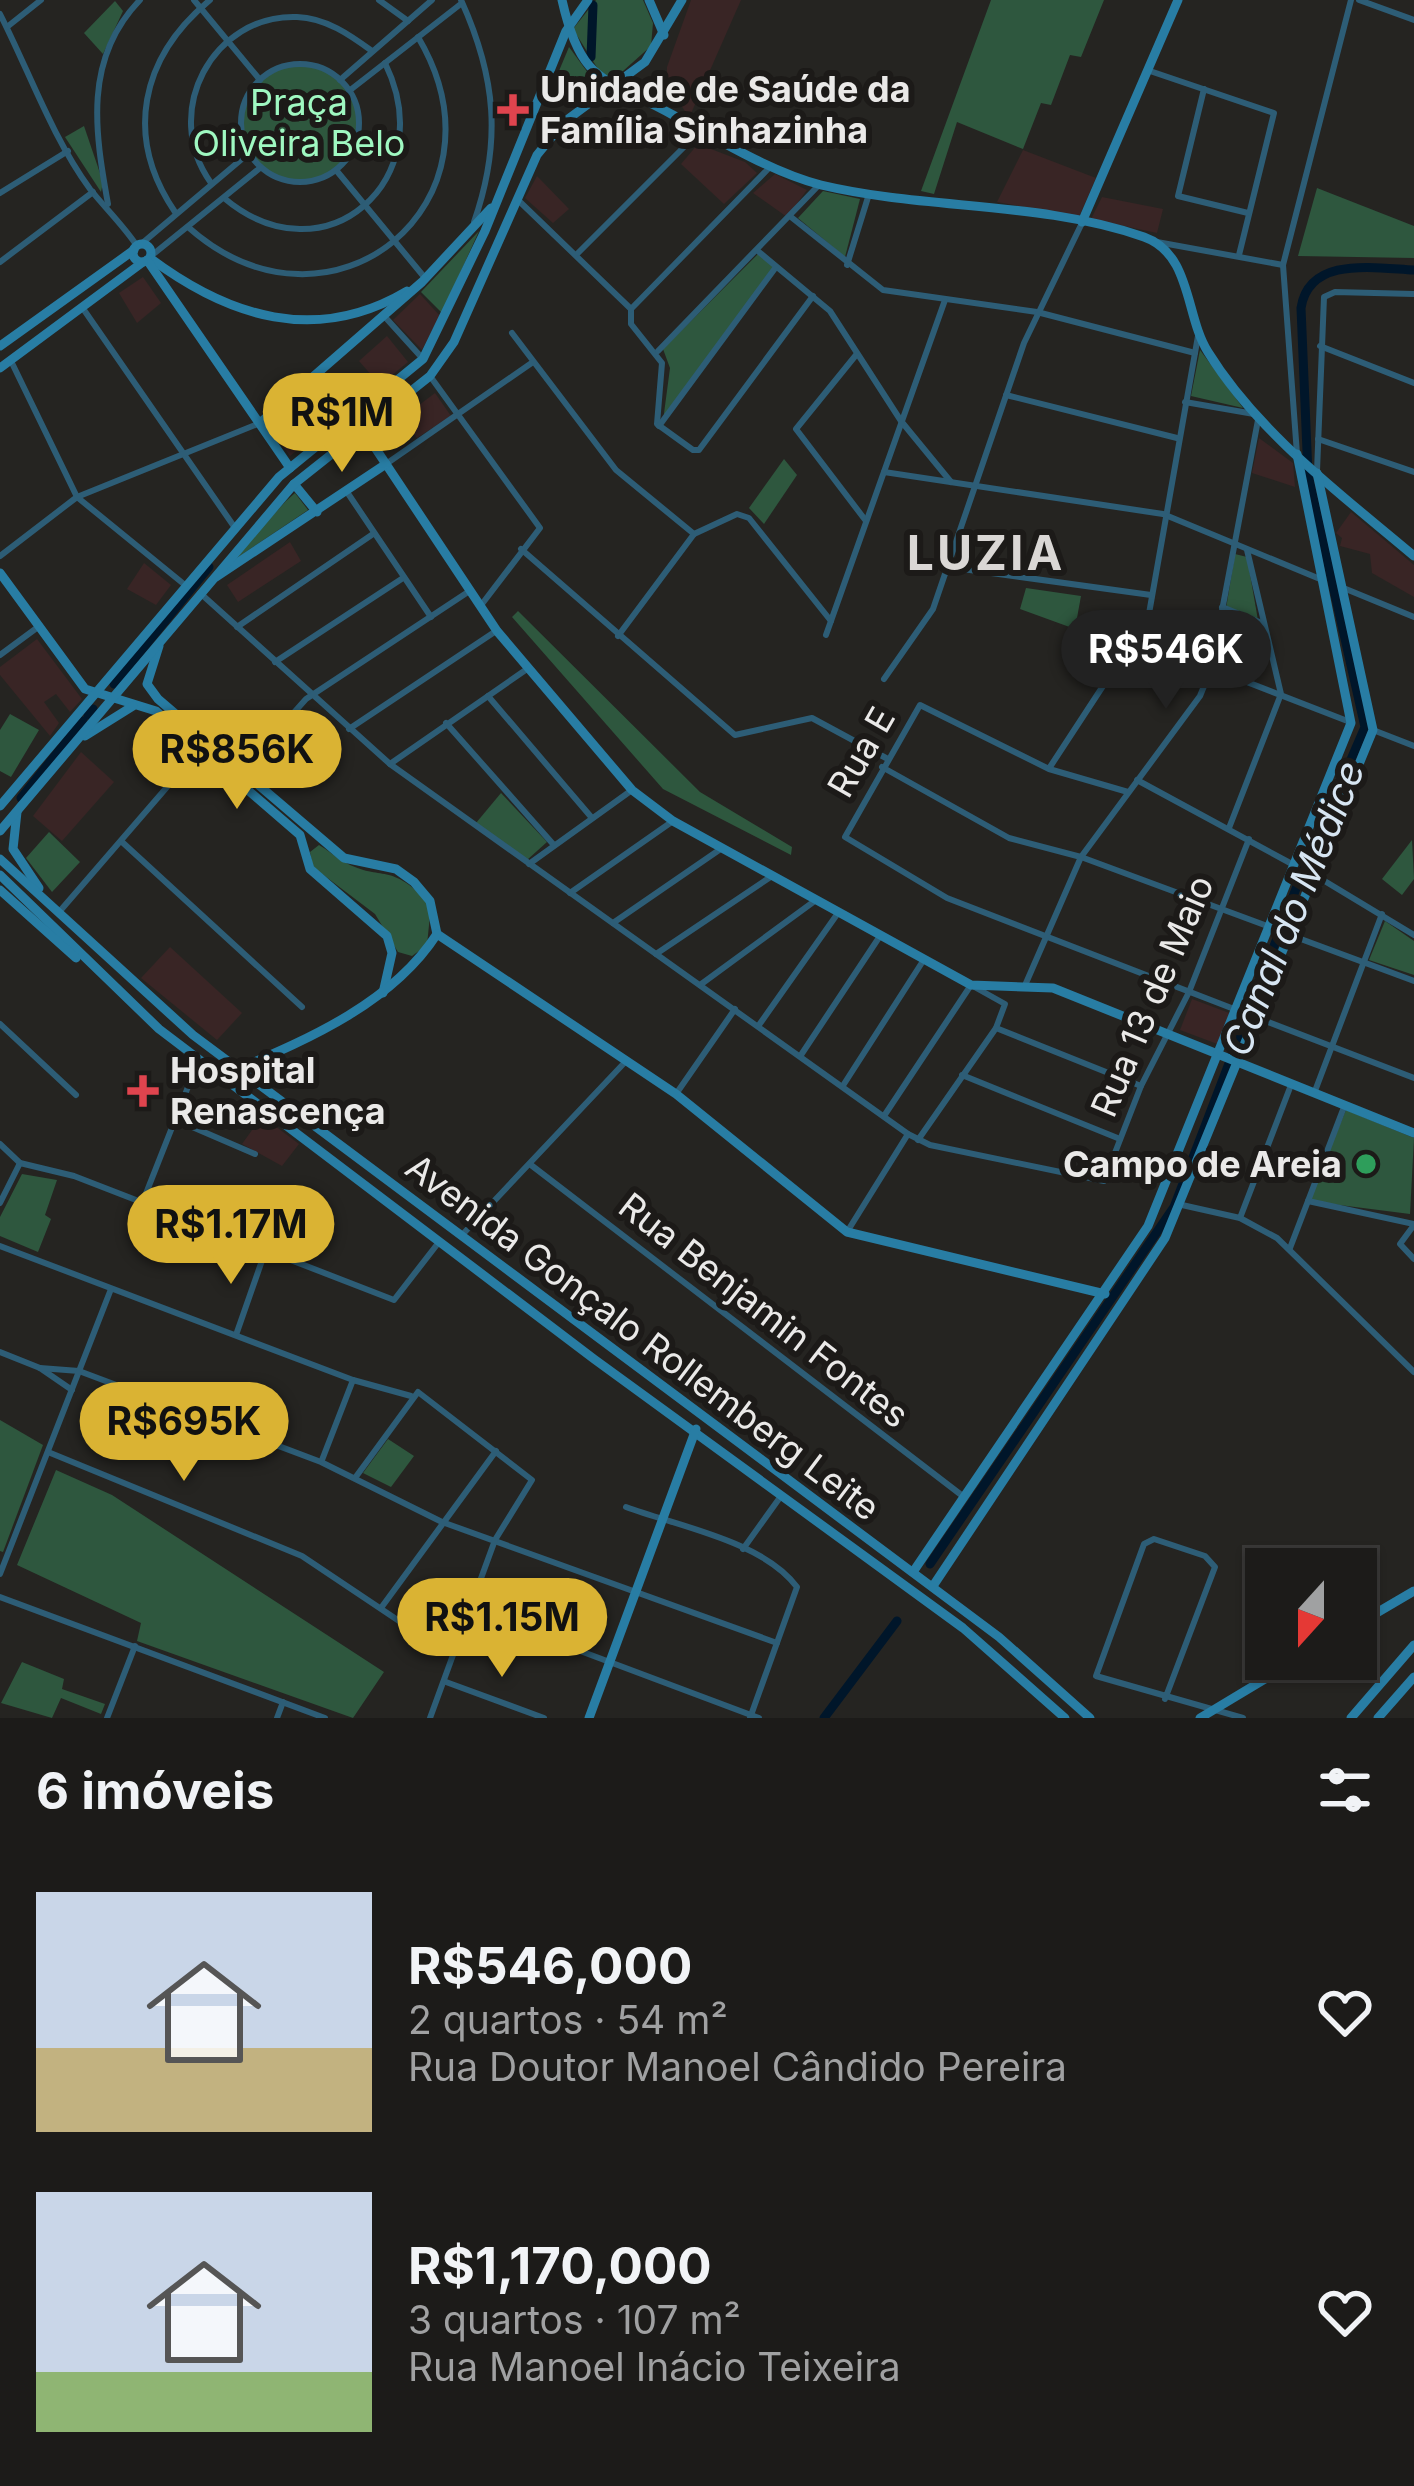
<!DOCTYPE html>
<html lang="pt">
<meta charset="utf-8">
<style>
body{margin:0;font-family:Inter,sans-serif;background:#252422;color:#f1f3f6;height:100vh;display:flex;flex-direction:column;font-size:45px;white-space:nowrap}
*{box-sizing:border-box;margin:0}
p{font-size:39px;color:#a0a1a2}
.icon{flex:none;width:66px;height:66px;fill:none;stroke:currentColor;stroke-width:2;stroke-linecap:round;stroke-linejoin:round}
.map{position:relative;height:1718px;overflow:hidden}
.panel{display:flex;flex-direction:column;background:#1c1b19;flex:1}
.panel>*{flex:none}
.needle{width:78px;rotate:201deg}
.controls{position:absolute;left:1245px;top:1548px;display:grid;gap:24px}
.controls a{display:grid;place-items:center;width:132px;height:132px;border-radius:0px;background:#1c1b19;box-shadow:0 3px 9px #0004,0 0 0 3px #3a3938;font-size:60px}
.price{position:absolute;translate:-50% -102px;padding:0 27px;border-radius:42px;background:#dab333;color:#111;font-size:39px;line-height:78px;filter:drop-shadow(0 3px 6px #0008)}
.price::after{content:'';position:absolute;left:50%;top:72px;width:36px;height:27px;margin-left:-18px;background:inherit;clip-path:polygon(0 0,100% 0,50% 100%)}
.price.current{background:#222;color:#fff}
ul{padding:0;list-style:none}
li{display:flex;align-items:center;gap:36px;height:300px;padding:0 36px}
li span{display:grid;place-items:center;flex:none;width:336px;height:240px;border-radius:0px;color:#555}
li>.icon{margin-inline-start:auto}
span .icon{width:144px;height:144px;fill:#fffc;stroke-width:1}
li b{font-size:51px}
h2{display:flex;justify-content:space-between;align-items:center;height:144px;padding:0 36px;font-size:51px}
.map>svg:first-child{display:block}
.commercial{fill:#392525}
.green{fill:#2e573e}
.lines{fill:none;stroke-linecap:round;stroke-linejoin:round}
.canal{stroke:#00162a;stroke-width:9}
.street{stroke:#2d5d76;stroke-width:6}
.secondary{stroke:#287da4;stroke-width:9}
.health-dot{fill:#e0444e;stroke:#1c1a18;stroke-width:4.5}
.leisure-dot{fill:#2e9e5b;stroke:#1c1a18;stroke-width:4.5}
.labels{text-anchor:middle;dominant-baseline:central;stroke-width:12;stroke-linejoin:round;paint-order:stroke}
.poi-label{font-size:36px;font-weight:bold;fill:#eae9e8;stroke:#1c1a18;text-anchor:start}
.park-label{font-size:36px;fill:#9ff8c1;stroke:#1c1a18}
.street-label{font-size:36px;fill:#eae9e8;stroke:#1c1a18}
.water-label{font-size:39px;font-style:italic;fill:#d7e5f2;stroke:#1c1a18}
.district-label{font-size:48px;font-weight:bold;letter-spacing:3px;fill:#dad7d5;stroke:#1c1a18}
</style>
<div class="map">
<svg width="1414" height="1718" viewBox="0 0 1414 1718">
<rect width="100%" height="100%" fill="#252421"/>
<g class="commercial">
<polygon points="691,0 741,0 689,118 667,82 667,67"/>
<polygon points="698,144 745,162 757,173 724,204 681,164"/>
<polygon points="1023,150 1096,178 1079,217 997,202"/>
<polygon points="775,174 807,190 787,217 753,193"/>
<polygon points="537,176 569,209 553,223 525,198"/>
<polygon points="1102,197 1163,209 1157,233 1091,219"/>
<polygon points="143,277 161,303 137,323 119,293"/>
<polygon points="420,294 440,316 422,350 393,320"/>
<polygon points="387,336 408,362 380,385 359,361"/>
<polygon points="319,386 341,415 290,456 268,426"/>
<polygon points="435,393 451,416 417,438 402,418"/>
<polygon points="1259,438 1293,463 1295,487 1252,473"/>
<polygon points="1351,512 1414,565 1414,597 1372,573 1370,554 1340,546 1342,538 1336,533"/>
<polygon points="290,542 301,561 238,602 227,585"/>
<polygon points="144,563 171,585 156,605 127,589"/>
<polygon points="37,639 82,699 70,712 56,694 44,702 59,723 50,736 0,675 0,667"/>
<polygon points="81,752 114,782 62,841 33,816"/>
<polygon points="170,947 242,1013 217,1040 141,978"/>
<polygon points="1192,999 1232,1014 1220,1045 1180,1030"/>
<polygon points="262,1116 299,1144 282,1166 242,1144"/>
</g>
<g class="green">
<polygon points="596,0 643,0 653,23 651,46 613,80 603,77 573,29"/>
<polygon points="991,0 1104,0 1081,57 1070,55 1051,105 1041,103 1023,149 957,122 934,194 921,191"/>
<polygon points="115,1 123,11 103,54 84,33"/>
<polygon points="569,47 599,88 568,106 551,90"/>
<circle cx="300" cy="123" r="57"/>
<polygon points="84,126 103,182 101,192 65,137"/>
<polygon points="1317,188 1414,226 1414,258 1298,256"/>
<polygon points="823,191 860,199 845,257 798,218"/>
<polygon points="479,231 442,313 421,292"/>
<polygon points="759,253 775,267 663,421 670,368 663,349"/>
<polygon points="1200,350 1243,408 1191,396"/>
<polygon points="784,459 797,475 764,524 749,508"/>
<polygon points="295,493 308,510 229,563 286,501"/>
<polygon points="1235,554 1247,557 1264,655 1221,639"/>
<polygon points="1026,588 1081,596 1075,629 1020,609"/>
<polygon points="518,611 700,792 792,847 791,855 663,789 512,617"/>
<polygon points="10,714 39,730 11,777 0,771 0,730"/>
<polygon points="501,793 547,842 527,860 476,823"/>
<polygon points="49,832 80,862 52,892 26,858"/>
<polygon points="1412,840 1414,879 1402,895 1382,879"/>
<path d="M319,845C328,850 335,857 344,862C384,883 389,860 431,905L427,945L412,956L398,952L375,914L313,867L310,852Z"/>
<polygon points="1385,921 1414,941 1414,975 1369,960"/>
<polygon points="1346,1110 1414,1138 1410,1214 1308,1201"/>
<polygon points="22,1174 57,1180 45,1215 51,1219 38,1252 0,1236 0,1217"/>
<polygon points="0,1420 43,1445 3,1552 0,1551"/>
<polygon points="388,1439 414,1456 391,1487 363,1473"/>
<polygon points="56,1470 112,1495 384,1672 353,1718 137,1641 141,1623 17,1565"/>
<polygon points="22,1662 64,1679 62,1689 105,1704 101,1714 61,1698 52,1718 1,1703"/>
</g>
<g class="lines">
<g class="canal">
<polyline points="591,57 593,5"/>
<polyline points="114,684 209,567"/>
<polyline points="88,715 93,709"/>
<polyline points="21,798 83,721"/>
<path d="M930,1564L1174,1207L1302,873L1365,727L1308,475L1301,308C1309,256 1374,268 1414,270"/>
<polyline points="824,1718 897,1621"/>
</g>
<g class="street">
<polyline points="194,0 260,80"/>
<polyline points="379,0 408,21"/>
<path d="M461,0C496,77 502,142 474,222"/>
<polyline points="1359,0 1414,20"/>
<path d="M0,14C29,71 52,137 90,189C105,208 123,225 137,246"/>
<polyline points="7,27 41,0"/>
<circle cx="300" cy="123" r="59"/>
<polyline points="1147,70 1274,113 1239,255"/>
<polyline points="340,80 432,0"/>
<polyline points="1204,89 1178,196 1248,213"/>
<polyline points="349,91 462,3"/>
<polyline points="336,170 425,278"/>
<path d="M211,183C160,112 213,14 297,17C326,18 350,35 372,51"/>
<polyline points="0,193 68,151"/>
<path d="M224,198C325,283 442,179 385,63"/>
<polyline points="518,200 631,309 631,324 662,363 657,424 693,450 699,450 813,296"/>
<path d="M108,204C95,132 83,59 140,0"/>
<path d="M175,212C124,137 140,58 210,0"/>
<polyline points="791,217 883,290 1037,312 1195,353"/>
<path d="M188,227C331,354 516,202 418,37"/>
<polyline points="1157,242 1283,265"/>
<polyline points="140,245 249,153"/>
<polyline points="759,252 830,311 901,421 951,482"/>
<polyline points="578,253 701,130"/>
<polyline points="151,256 260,168"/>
<polyline points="0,262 93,192"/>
<polyline points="847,265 869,194"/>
<polyline points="631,309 770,167"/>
<polyline points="84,310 233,525"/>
<polyline points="385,317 423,359"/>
<polyline points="512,333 616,470 694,534"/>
<polyline points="1198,336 1144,642 1350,722"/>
<polyline points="1320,346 1414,383"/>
<polyline points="658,351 818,186"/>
<polyline points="856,355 796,429 866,521"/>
<polyline points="11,361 77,497 185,585"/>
<polyline points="321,374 354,416"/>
<polyline points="430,376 540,528 482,604"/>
<polyline points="1006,395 1177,438"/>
<polyline points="1185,402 1254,414"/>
<polyline points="659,426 776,267"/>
<polyline points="1318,439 1414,472"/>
<polyline points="1297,454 1283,265 1351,0"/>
<polyline points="386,464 533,362"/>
<polyline points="1317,471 1324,297 1335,292 1414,294"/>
<polyline points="884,472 1163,514 1320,579"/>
<polyline points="347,492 431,617"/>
<polyline points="521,549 735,735 812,718 886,758"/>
<polyline points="0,556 77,497 260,423"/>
<polyline points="948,567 1151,595"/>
<polyline points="1341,587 1414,617"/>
<polyline points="200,593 390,764 908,1134 930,1145 1104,1181 1141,1086 1189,992 1249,839"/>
<polyline points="1222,607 1262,623"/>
<polyline points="237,627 373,534"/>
<polyline points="826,635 945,300"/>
<polyline points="618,636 694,534 737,514 749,518 831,621"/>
<polyline points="0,655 38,627"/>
<polyline points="275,662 403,578"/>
<polyline points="884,679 933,609 1024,343 1082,223"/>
<polyline points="488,696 592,818"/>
<polyline points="446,723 553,844"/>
<polyline points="349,729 496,631"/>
<polyline points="1373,730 1414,746"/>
<polyline points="390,764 527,669"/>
<polyline points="882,767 1009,838 1081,857 1270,927"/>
<polyline points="1050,767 1120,660"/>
<polyline points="243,770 306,699 471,590"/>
<polyline points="1137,780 1292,864"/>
<polyline points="1128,792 1049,769 920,705 845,837 947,898 1234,1009"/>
<polyline points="1229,828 1281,694 1247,550"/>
<polyline points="121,841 302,1007"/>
<polyline points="529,864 632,790"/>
<polyline points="1313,874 1414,935"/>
<polyline points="570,893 673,821"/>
<polyline points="60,911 199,750"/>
<polyline points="613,923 722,848"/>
<polyline points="1290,935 1414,981"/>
<polyline points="656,954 772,876"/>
<polyline points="1026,983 1081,857 1200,696 1211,669 1258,420"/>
<polyline points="700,985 816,900"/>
<polyline points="1255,1017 1414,1078"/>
<polyline points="0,1024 76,1095"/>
<polyline points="759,1025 838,913"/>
<polyline points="996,1028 1141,1086"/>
<polyline points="801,1055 880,936"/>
<polyline points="962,1075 1120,1139"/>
<polyline points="844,1084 923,961"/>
<polyline points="1315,1091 1382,914"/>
<polyline points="676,1094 735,1009"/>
<polyline points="884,1116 971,985 1005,1004 996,1028 918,1140"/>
<polyline points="176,1120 255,1154"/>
<polyline points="0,1144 20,1163 74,1176 394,1300 439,1242"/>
<polyline points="531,1165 964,1497"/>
<polyline points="143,1201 199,1059"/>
<polyline points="1308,1201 1414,1224"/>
<polyline points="0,1203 20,1163"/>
<polyline points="1182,1205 1240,1218 1277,1238 1414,1372"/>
<polyline points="1240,1218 1291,1085"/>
<polyline points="1414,1225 1400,1244 1414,1259"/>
<polyline points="847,1232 908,1134"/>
<polyline points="462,1235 627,1060"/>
<polyline points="0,1246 353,1380 411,1396"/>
<polyline points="1290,1248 1344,1107"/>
<polyline points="236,1335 265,1252"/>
<polyline points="0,1352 40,1368 72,1390"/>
<polyline points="40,1368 79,1371 321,1462 442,1522 777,1643"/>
<polyline points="48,1452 302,1556 411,1629"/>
<polyline points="322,1460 353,1380"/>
<polyline points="355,1478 418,1392 532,1480 495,1540 430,1718"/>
<path d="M626,1507C677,1526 763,1541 797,1587L750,1718"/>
<polyline points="743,1549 781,1496"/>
<polyline points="0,1574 111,1289"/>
<polyline points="0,1597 325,1718"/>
<polyline points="381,1608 496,1451"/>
<polyline points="471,1610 759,1718"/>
<polyline points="446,1682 544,1718"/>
<polyline points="1165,1699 1215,1567 1205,1556 1154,1539 1144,1544 1096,1676 1243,1718"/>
<polyline points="107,1718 135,1646"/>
<polyline points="277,1718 283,1702"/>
</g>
<g class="secondary">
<path d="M562,0C581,85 605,77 673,115C719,140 771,172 821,185C926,210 1042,201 1144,237C1192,254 1185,316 1208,352C1258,433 1342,495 1414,556"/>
<polyline points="649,0 664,35"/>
<polyline points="1082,222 1178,0"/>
<circle cx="142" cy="253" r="9"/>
<path d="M150,258C229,317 316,345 407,291"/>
<polyline points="147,260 290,468"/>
<polyline points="0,346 134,250"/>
<polyline points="0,368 143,262"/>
<polyline points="354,416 497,631 632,790 673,821 971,985 1053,988 1414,1133"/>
<polyline points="260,423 422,282 491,208"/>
<polyline points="294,484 317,512"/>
<polyline points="0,573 85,689 156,711 300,835 310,869 387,936 392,953 383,993"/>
<polyline points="216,577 386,464"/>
<polyline points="159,646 147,684 158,699 344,858 396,869 414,882 430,901 437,934"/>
<polyline points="85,736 133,706"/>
<polyline points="0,806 279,477 423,359 485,231 566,31 588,0"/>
<polyline points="17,812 13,849 39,888"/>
<polyline points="0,831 294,484 430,376 454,342 537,155 564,122 645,62 682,0"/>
<polyline points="0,859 193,1035 999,1637 1090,1718"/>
<polyline points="0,875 159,1029 594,1359 963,1628 1065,1718"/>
<polyline points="0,890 76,958"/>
<polyline points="437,934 676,1094 847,1232 1105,1294"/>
<path d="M238,1069C311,1038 393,1002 437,934"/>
<polyline points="913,1572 1148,1226 1351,723 1297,454"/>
<polyline points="933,1586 1165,1238 1373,730 1317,473"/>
<polyline points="1356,1625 1414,1591"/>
<polyline points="589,1718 696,1429"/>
<polyline points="1200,1718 1298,1659"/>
<polyline points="1351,1718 1414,1645"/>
<polyline points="1378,1718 1414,1677"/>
</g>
</g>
<g class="health-dot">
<path d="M507 92h12v12h12v12h-12v12h-12v-12h-12v-12h12z"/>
<path d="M137 1073h12v12h12v12h-12v12h-12v-12h-12v-12h12z"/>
</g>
<circle class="leisure-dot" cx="1366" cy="1164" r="12"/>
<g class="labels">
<g class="poi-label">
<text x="540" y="89">Unidade de Saúde da<tspan x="540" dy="41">Família Sinhazinha</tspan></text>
<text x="170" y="1070">Hospital<tspan x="170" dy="41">Renascença</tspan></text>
<text x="1342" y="1164" text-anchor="end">Campo de Areia</text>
</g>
<g class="park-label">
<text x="299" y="102">Praça<tspan x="299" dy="41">Oliveira Belo</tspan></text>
</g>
<g class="street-label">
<text transform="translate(861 752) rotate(-60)">Rua E</text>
<text transform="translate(1152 996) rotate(-67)">Rua 13 de Maio</text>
<text transform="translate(764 1310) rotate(38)">Rua Benjamin Fontes</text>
<text transform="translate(643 1337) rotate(37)">Avenida Gonçalo Rollemberg Leite</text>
</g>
<g class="water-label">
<text transform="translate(1293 908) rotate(-68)">Canal do Médice</text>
</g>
<g class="district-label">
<text x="986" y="552">LUZIA</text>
</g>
</g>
</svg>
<div class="controls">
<a><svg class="needle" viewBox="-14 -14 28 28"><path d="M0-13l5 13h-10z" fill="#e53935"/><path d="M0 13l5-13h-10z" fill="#a0a1a2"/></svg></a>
</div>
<b class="price" style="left:342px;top:475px">R$1M</b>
<b class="price current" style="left:1166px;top:712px">R$546K</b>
<b class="price" style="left:237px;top:812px">R$856K</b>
<b class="price" style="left:231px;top:1287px">R$1.17M</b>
<b class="price" style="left:184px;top:1484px">R$695K</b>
<b class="price" style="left:502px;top:1680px">R$1.15M</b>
</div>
<section class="panel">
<h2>6 imóveis<svg class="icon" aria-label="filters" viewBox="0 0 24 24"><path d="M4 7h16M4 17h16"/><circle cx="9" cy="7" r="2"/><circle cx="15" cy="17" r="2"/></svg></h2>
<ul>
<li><span style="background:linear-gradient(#c9d6e8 65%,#c2b280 0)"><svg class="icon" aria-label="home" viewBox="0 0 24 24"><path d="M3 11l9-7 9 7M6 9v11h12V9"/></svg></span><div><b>R$546,000</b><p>2 quartos · 54 m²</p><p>Rua Doutor Manoel Cândido Pereira</p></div><svg class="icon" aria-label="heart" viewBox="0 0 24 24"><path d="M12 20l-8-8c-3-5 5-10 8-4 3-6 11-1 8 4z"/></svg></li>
<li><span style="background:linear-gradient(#c9d6e8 75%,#8fb573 0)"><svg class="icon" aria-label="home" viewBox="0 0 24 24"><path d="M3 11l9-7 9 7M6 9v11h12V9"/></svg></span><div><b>R$1,170,000</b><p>3 quartos · 107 m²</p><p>Rua Manoel Inácio Teixeira</p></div><svg class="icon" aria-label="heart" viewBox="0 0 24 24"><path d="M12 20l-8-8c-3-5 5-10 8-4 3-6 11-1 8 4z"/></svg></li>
</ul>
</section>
